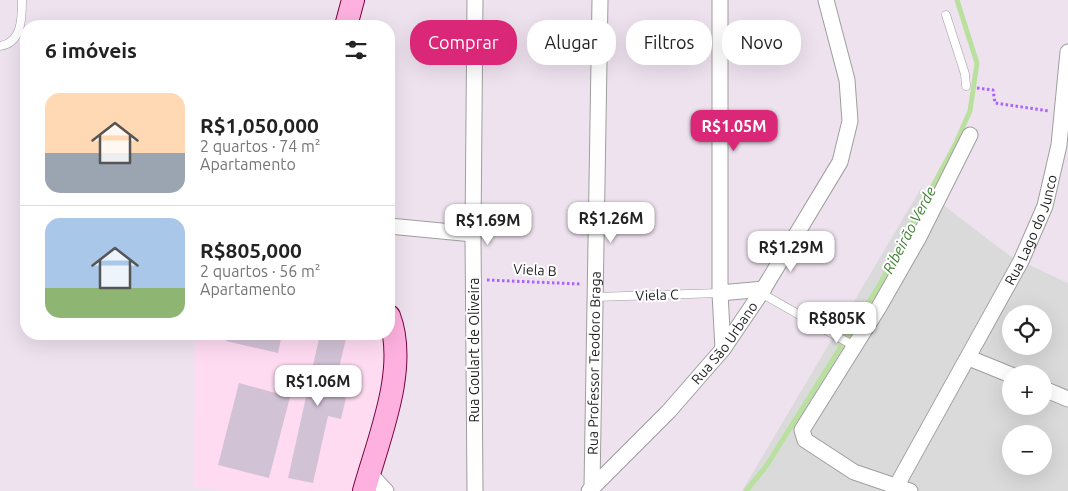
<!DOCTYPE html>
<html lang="pt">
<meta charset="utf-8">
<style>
body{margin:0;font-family:Ubuntu,sans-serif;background:#f6f6f6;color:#222;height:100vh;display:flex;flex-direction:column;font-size:19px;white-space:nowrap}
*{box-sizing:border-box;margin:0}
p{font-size:16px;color:#767676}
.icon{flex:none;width:28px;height:28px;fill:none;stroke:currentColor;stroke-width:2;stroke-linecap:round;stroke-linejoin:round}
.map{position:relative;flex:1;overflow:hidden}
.drawer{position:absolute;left:20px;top:20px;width:375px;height:320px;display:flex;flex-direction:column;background:#fff;border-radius:20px;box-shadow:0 5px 20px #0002}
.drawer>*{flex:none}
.top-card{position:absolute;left:410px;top:20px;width:475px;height:45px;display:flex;gap:10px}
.buttons{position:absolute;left:1002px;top:305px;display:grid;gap:10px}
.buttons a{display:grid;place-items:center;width:50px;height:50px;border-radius:50%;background:#fff;box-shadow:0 5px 20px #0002;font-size:25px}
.price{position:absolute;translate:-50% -42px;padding:0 11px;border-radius:10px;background:#fff;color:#222;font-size:16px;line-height:32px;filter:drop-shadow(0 1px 2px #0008)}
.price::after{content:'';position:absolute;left:50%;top:30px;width:15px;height:11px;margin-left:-8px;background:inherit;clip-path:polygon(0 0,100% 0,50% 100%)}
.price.active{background:#db2777;color:#fff}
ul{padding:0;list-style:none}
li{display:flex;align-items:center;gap:15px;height:125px;padding:0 25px}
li+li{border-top:1px solid #e0e0e0}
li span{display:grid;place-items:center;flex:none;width:140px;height:100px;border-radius:15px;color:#555}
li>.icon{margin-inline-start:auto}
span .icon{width:60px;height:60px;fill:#fffc;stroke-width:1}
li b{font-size:21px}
h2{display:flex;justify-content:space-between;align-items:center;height:60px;padding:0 25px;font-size:21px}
.pill{padding:0 18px;border-radius:20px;background:#fff;box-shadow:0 5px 20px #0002;font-size:18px;line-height:45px}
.pill.active{background:#db2777;color:#fff}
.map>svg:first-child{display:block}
.residential{fill:#dadadb;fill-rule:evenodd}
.education{fill:#ffdbf2}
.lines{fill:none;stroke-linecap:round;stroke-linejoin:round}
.stream{stroke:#bae09f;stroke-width:5}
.building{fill:#d2c2d6}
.service-casing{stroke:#9e9e9e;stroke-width:9}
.minor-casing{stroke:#9e9e9e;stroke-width:17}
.secondary-casing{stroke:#780040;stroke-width:24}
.path{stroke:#aa63ff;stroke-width:3;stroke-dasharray:2.5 2.5;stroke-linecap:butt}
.service{stroke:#fff;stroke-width:8}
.minor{stroke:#fff;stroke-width:15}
.secondary{stroke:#feb1df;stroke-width:22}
.labels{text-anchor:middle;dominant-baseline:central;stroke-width:4;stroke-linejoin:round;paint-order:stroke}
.street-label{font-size:14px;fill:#1d1d1d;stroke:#fff}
.water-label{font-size:15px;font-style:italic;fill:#3f8234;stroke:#fff}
</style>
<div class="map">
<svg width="1068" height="491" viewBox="0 0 1068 491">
<rect width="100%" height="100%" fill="#efe2ef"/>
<path class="residential" d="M921,188L1010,256L1068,283V491H742ZM1011,314H1044V346H1011ZM1011,374H1044V406H1011ZM1011,434H1044V466H1011Z"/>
<polygon class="education" points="195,334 382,334 385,368 352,491 226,491 194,486"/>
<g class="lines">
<polyline class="stream" points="746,491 767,465 880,284 955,145 970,111 977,63 957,0"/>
</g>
<g class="building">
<polygon points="228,334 282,334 278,353 226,341"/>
<polygon points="320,334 347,334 333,394 346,398 341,419 328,416 313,483 288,478"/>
<polygon points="239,383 290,397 269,478 218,465"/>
</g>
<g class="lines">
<defs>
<g id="service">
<polyline points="946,15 965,74 966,86"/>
<path d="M0,46C22,43 22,18 22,0"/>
<polyline points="761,293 854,346"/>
<polyline points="595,297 720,293"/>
</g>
<g id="minor">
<polyline points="720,0 720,293 764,289"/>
<polyline points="389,226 473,234"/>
<polyline points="720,293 723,349"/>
<polyline points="969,358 1011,375"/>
<polyline points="1044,389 1068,399"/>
<polyline points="369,473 386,491"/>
<path id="s1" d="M897,485L1021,261L1045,206L1059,145L1068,52"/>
<path id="s2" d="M592,487L600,0"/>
<polyline points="475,491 473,234 475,0"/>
<path id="s3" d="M589,491L669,411L723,349L761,293L840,162L850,121L847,80L826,0"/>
<polyline points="910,491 854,472 805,440 802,430 879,307 919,237 970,135"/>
</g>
<g id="secondary">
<polyline points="346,26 353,0"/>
<path d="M364,491C378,440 409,368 389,316"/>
</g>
</defs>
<use href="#service" class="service-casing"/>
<use href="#minor" class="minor-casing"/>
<use href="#secondary" class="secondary-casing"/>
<g class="path">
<polyline points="977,88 993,90 995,103 1049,111"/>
<polyline points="487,280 580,284"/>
</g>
<use href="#service" class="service"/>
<use href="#minor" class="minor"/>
<use href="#secondary" class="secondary"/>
</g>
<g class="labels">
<g class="street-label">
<text stroke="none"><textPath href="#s1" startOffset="289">Rua Lago do Junco</textPath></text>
<text transform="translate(535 270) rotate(3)">Viela B</text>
<text transform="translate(657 295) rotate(-2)">Viela C</text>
<text stroke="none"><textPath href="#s3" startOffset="201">Rua São Urbano</textPath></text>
<text transform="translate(474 350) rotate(-90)">Rua Goulart de Oliveira</text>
<text stroke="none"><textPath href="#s2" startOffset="124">Rua Professor Teodoro Braga</textPath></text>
</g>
<g class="water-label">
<text transform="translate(909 230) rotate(-62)">Ribeirão Verde</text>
</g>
</g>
</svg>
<div class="buttons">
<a><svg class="icon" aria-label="locate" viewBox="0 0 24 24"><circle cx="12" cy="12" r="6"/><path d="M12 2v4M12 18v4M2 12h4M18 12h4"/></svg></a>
<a>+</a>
<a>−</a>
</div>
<b class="price active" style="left:734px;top:152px">R$1.05M</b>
<b class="price" style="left:611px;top:244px">R$1.26M</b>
<b class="price" style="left:488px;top:246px">R$1.69M</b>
<b class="price" style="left:791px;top:273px">R$1.29M</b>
<b class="price" style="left:837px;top:344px">R$805K</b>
<b class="price" style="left:318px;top:407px">R$1.06M</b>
<div class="top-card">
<a class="pill active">Comprar</a>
<a class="pill">Alugar</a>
<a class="pill">Filtros</a>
<a class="pill">Novo</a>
</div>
<section class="drawer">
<h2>6 imóveis<svg class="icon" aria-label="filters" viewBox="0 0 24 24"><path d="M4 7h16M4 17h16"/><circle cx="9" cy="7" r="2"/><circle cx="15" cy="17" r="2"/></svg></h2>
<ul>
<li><span style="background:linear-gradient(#ffd9b3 60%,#9aa5b1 0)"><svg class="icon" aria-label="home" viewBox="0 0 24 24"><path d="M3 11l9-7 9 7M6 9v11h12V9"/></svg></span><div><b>R$1,050,000</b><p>2 quartos · 74 m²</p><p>Apartamento</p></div></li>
<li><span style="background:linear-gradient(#a9c7e8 70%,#8fb573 0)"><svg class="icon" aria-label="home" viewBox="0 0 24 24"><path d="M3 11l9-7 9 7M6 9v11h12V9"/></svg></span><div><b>R$805,000</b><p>2 quartos · 56 m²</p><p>Apartamento</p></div></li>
</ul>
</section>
</div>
